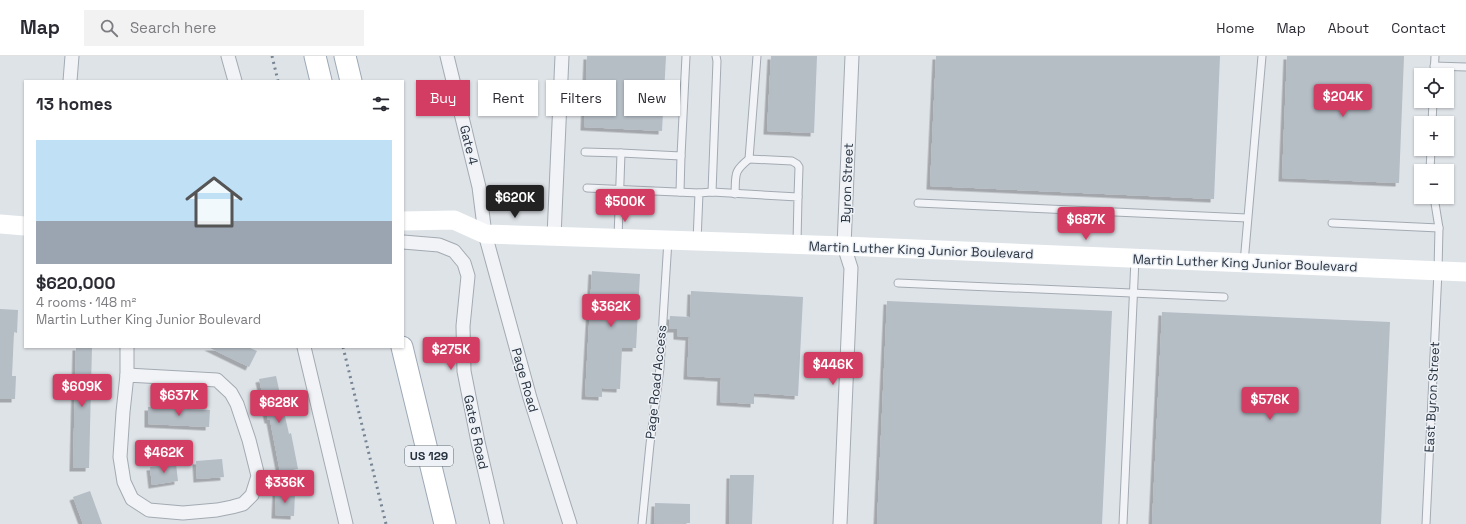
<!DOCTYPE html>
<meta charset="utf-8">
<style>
body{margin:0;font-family:"Space Grotesk",sans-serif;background:#f2f2f3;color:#2b2b33;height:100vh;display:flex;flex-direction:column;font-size:15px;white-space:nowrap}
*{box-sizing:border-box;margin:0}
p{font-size:13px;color:#7c7c81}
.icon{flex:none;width:22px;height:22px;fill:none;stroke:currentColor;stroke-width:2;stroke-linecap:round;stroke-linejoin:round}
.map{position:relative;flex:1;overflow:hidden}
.drawer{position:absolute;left:24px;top:24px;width:380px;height:268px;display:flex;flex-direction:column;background:#fff;border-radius:0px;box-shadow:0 1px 3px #0004}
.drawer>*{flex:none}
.hud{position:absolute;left:416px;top:24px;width:380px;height:36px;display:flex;gap:8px}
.buttons{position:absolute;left:1414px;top:12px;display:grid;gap:8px}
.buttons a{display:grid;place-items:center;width:40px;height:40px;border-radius:0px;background:#fff;box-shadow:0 1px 3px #0004;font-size:20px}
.price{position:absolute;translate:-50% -34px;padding:0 9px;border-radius:4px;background:#d43d63;color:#fff;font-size:13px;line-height:26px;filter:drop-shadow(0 1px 2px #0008)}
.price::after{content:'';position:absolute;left:50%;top:24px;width:12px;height:9px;margin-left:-6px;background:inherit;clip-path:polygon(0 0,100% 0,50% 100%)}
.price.current{background:#222;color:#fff}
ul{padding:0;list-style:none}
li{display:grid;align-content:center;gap:8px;height:212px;padding:0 12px}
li+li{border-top:1px solid #e1e1e2}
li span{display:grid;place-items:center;height:124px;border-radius:0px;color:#555}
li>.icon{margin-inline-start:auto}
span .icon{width:72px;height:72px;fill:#fffc;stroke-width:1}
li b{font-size:17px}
h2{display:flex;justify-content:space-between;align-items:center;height:48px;padding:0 12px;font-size:17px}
.tag{padding:0 14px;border-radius:0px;background:#fff;box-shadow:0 1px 3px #0004;font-size:14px;line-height:36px}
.tag.current{background:#d43d63;color:#fff}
header{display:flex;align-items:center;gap:24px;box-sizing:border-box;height:56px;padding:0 20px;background:#fff;border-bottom:1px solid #e1e1e2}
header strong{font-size:19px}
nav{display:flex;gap:22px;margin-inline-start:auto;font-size:14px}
.search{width:280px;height:36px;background:#f2f2f3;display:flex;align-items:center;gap:10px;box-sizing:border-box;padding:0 14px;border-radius:0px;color:#7c7c81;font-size:15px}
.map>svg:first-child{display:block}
.building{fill:#b5bdc5;filter:url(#shadow)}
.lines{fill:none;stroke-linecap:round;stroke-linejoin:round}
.lane-casing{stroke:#a3aab2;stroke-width:9}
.street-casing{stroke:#a3aab2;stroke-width:15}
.primary-casing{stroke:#9da9b5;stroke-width:23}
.lane{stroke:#f1f3f6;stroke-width:7}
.street{stroke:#f1f3f6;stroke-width:13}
.secondary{stroke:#fff;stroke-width:19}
.primary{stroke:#fff;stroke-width:21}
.rail{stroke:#778493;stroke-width:3;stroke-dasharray:2 4;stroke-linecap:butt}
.labels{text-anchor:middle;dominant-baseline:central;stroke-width:3;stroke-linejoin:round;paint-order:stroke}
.shield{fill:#eef2f6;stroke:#636c77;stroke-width:1}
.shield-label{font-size:12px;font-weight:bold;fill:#273240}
.street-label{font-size:13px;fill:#273240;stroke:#eef2f6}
</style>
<header>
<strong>Map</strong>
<div class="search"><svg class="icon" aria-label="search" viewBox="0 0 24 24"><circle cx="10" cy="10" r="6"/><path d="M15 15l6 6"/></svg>Search here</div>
<nav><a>Home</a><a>Map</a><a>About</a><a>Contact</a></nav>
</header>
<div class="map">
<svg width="1466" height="468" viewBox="0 0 1466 468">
<defs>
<filter id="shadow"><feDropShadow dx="-3.5" dy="3.5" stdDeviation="0" flood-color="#0004"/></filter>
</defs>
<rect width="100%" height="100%" fill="#dee3e8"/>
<g class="building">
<polygon points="587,0 666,0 662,75 584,71"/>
<polygon points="771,0 817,0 814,77 767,75"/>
<polygon points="936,0 1220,0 1214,143 930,130"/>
<polygon points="1287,0 1404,0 1399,127 1282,122"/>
<polygon points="592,215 640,218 636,292 622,292 620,333 602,332 602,341 585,340"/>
<polygon points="691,235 803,241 798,340 754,337 754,348 720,346 721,322 687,320 689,281 677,280 677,273 669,273 670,260 690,261"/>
<polygon points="887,245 1112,255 1102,468 877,468"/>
<polygon points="0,253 18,254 17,277 14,276 12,320 16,320 15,343 0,343"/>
<polygon points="1162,256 1390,266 1381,468 1152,468"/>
<polygon points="76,291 92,291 89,412 73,412"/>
<polygon points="208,291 248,291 257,295 249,311"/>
<polygon points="276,320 289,378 291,377 298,413 280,416 270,364 268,364 259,323"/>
<polygon points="148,351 210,354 209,371 148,368"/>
<polygon points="222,403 224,421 197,423 196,405"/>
<polygon points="176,408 178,425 152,429 150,411"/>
<polygon points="730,419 754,419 752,468 729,468"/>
<polygon points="90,435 102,468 83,468 73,441"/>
<polygon points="276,436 295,436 294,460 275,459"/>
<polygon points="655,447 690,448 690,467 654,468"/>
</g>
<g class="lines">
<defs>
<g id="lane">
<polyline points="757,0 749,103 792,105 797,108 799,111 798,141"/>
<polyline points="1434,10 1466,11"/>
<polyline points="1434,19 1435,0"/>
<polyline points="1432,67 1433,45"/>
<polyline points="585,96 621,97 618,182"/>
<polyline points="621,97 681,100 686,0"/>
<polyline points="1430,115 1431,93"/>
<polyline points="587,132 699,137"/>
<polyline points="680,136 681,100"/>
<polyline points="712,136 717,5 716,0"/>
<path d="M735,138C736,118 733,116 749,103"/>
<polyline points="918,147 1247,162"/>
<polyline points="1332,167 1439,172"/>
<polyline points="697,185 699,137 712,136 798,141 797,187"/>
<polyline points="1244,207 1262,0"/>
<polyline points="898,227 1224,241"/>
<polyline points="642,468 650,388 660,312 668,184"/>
<polyline points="1123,468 1135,203"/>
<polyline points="1426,468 1438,215 1439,172 1434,141"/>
</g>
<g id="street">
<polyline points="228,0 235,25"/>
<polyline points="447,0 479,131 485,178 530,342 570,468"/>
<polyline points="70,25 72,0"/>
<polyline points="554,180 562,0"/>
<polyline points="403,186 439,189 454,195 464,207 468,220 463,270 464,315 478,386 497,468"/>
<polyline points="304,291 346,468"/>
<polygon points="127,319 217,324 231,337 237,348 249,384 258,420 252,439 243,448 232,451 217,454 183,457 149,454 132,443 124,426 120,401 123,356"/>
<polyline points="127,319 127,291"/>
<polyline points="840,468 851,212 844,190 852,0"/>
</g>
<g id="primary">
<polyline points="315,0 321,25"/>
<polyline points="345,0 351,25"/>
<polyline points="402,291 445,468"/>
</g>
</defs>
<use href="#lane" class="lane-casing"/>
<use href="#street" class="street-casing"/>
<use href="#primary" class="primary-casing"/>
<use href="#lane" class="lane"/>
<use href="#street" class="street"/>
<g class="secondary">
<polyline points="403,165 454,164 485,178 844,190 1466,216"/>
<polyline points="0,168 25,170"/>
</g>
<use href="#primary" class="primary"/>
<g class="rail">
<polyline points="272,0 278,25"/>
<polyline points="343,291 386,468"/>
</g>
</g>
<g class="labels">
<rect class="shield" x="405" y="390" width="48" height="20" rx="3"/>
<g class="shield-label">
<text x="429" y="400">US 129</text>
</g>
<g class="street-label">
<text transform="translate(469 89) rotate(76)">Gate 4</text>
<text transform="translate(847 127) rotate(-88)">Byron Street</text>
<text transform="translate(921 194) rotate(2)">Martin Luther King Junior Boulevard</text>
<text transform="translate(1245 207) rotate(2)">Martin Luther King Junior Boulevard</text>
<text transform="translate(525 324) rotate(74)">Page Road</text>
<text transform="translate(656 326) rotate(-84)">Page Road Access</text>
<text transform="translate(1432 341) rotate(-87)">East Byron Street</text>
<text transform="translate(476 376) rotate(78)">Gate 5 Road</text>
</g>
</g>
</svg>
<div class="buttons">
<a><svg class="icon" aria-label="locate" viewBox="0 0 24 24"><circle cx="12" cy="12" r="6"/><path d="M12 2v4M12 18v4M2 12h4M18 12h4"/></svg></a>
<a>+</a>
<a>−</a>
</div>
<b class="price" style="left:1343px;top:62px">$204K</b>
<b class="price current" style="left:515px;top:163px">$620K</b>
<b class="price" style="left:625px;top:167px">$500K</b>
<b class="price" style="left:1086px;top:185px">$687K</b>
<b class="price" style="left:611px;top:272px">$362K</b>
<b class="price" style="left:451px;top:315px">$275K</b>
<b class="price" style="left:833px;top:330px">$446K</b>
<b class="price" style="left:82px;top:352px">$609K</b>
<b class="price" style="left:179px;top:361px">$637K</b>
<b class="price" style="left:1270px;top:365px">$576K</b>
<b class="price" style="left:279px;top:368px">$628K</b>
<b class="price" style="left:164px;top:418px">$462K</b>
<b class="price" style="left:285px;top:448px">$336K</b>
<div class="hud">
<a class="tag current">Buy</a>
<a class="tag">Rent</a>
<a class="tag">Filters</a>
<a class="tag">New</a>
</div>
<section class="drawer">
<h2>13 homes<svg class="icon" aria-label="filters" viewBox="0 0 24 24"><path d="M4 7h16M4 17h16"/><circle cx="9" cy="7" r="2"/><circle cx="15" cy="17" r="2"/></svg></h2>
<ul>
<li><span style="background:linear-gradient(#bfe0f5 65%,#9aa5b1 0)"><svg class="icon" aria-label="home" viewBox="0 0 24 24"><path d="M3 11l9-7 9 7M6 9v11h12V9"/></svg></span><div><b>$620,000</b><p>4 rooms · 148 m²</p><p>Martin Luther King Junior Boulevard</p></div></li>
</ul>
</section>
</div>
